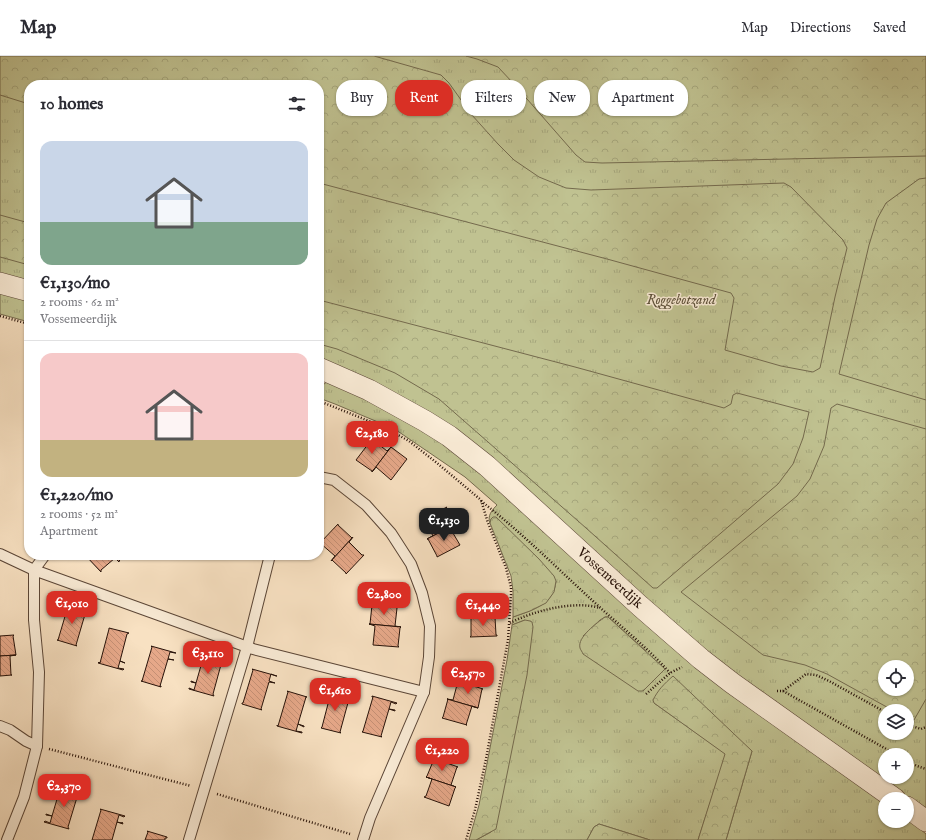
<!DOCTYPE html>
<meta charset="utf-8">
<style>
body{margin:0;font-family:"IM FELL English",serif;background:#f2f2f3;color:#2b2b33;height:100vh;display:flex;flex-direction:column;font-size:15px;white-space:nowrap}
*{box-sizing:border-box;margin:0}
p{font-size:13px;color:#7c7c81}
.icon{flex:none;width:22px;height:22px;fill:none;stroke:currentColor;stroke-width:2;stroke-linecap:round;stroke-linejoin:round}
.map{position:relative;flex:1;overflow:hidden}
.side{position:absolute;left:24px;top:24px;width:300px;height:480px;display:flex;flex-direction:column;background:#fff;border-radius:16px;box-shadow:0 1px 3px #0004}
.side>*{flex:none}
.hud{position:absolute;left:336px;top:24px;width:380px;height:36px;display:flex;gap:8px}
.fabs{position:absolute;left:878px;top:604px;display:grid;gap:8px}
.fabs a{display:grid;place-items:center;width:36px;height:36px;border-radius:50%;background:#fff;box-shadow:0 1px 3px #0004;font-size:20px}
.price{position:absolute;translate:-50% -34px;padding:0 9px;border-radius:8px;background:#d93025;color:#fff;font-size:13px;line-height:26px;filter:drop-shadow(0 1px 2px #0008)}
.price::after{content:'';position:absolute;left:50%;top:24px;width:12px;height:9px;margin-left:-6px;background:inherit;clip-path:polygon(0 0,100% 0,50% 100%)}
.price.selected{background:#222;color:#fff}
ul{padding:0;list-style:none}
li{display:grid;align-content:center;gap:8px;height:212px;padding:0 16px}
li+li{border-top:1px solid #e1e1e2}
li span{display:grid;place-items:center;height:124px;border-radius:12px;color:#555}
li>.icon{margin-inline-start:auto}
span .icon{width:72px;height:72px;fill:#fffc;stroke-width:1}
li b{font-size:17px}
h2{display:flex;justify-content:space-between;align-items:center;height:48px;padding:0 16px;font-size:17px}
.pill{padding:0 14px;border-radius:16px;background:#fff;box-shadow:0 1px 3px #0004;font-size:14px;line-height:36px}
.pill.selected{background:#d93025;color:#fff}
header{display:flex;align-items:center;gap:24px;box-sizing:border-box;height:56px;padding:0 20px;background:#fff;border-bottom:1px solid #e1e1e2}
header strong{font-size:19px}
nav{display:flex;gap:22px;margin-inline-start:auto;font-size:14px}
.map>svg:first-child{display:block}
.grass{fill:url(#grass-tufts);stroke:#746a4d;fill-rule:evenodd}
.forest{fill:url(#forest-crowns);stroke:#746a4d;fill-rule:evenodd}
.building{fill:url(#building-back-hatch);stroke:#271209}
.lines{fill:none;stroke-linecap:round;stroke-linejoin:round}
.service-casing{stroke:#5b4637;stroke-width:12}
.minor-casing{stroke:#5b4637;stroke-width:22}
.path{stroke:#271209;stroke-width:2.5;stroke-dasharray:1 2;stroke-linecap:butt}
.service{stroke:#faecd7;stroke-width:10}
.minor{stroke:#faecd7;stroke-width:21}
.labels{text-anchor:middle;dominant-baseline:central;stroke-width:3;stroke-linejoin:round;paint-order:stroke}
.park-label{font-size:14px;font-style:italic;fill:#5d5039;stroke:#faecd7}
.street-label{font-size:14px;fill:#271209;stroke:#faecd7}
</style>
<header>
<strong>Map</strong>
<nav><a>Map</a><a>Directions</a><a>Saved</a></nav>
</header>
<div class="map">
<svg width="926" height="784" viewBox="0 0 926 784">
<defs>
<pattern id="grass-tufts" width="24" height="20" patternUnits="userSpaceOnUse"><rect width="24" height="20" fill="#c0c291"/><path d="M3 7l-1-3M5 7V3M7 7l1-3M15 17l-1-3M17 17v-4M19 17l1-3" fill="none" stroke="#a5a67c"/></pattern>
<pattern id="forest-crowns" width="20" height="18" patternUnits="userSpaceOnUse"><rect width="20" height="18" fill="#c0c291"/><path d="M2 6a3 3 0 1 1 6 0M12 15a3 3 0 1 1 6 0" fill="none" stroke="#a5a67c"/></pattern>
<pattern id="building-back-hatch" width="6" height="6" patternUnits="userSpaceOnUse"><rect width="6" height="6" fill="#e6a889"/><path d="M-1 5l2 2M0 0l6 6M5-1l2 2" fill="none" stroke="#c59075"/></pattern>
</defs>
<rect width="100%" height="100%" fill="#f8e1c2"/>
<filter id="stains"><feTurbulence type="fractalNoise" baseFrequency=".005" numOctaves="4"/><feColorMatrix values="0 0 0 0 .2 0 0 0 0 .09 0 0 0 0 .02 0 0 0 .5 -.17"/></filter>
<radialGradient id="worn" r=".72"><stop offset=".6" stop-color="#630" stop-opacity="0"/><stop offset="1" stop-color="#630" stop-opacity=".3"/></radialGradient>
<g class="grass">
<path d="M0,0H926V753L837,697L885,745V765H907V762L926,778V784H726L752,695L654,647L726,698L698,784H650L599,768L594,771L587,784H476L491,776L525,564L512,569L513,561C532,554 554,549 556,525L491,463L490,467C487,460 492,454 497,449L465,421L399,376L385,369L335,348L319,342C319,333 322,326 332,325L516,427L319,308V29H29V229L0,221ZM605,561H608L646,595L583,580L600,564ZM885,611H907V633H885ZM885,655H907V677H885ZM885,699H907V721H885Z"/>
<polygon points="0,233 29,240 29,266 0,258"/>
</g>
<g class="forest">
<polygon points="0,0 374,0 441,19 449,27 471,58 498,88 514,104 539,121 566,132 591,134 784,127 791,131 843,184 847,192 835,241 820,312 813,316 781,310 725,294 734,242 731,237 607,203 319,127 319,29 29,29 29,48 0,39"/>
<polygon points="466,0 926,0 926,100 602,107 585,106 576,99 513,27 498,11 477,3"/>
<polygon points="926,122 926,344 839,318 869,189 877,163 886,147 919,123"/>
<polygon points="0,159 29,167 29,209 0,201"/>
<polygon points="319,244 575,311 724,352 731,348 733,339 737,337 809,356 803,382 793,408 778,428 657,532 653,532 586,472 439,343 395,317 337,293 319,288"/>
<path d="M837,348L926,373V643L914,664L907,662V655H894L827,618L805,609L763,599L681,536L797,440L810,423L824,390L831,352ZM885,611H907V633H885Z"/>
<polygon points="493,461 496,461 539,503 554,520 556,525 554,536 546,547 530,555 513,561 513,535 511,520 490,467 491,463"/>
<path d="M605,561H608L665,613L643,635H638L583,598C583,597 580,593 580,592C577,581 597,567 605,561Z"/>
<polygon points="525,564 530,565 532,566 533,571 527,619 496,773 476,784 469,784 479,749 507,604 512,569"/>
<path d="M673,620L752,695L726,784H698L725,698L654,647L653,644C658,634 664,628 673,620Z"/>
<polygon points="599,768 650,784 587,784 594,771"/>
</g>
<g class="building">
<polygon points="372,383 387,395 391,391 372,416 372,415 356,404"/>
<polygon points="391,391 407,403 391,424 376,411 372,416"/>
<polygon points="447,451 446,452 455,469 456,468 427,483 433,480 424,463 423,463"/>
<polygon points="338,468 338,469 352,482 353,481 331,505 335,500 320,487"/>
<polygon points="456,468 450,472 460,489 437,501 437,500 428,483 427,483"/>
<polygon points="353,481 349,486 362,499 364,499 346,518 346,517 332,504 331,505"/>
<polygon points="85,499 113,499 119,506 115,502 101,514 101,516"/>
<polygon points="113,499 125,499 119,505 119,506"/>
<polygon points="464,541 491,541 490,541 490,560 496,560 465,561 465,542 464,542"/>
<polygon points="62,548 87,555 86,555 76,589 77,590 57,584 58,584 66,557 60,555 60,554 66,557 68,550 62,549"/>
<polygon points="371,549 397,551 397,552 395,570 401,571 369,568 370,568 372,549"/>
<polygon points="496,560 495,561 496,579 497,579 497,580 470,581 471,580 471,561 465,561"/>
<polygon points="369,568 401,571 400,572 398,590 399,591 373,589 375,570"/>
<polygon points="109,572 129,577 127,578 120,605 125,607 120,605 118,612 124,613 123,614 98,607 99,606 100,607 109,573"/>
<polygon points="14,579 13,580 16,599 0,600 0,580"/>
<polygon points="151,590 176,597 175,597 170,596 168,603 174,604 168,603 160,630 161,630 161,631 141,625 142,625 152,591"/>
<polygon points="203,598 223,604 222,605 213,638 214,640 189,633 189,632 194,634 196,627 191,626 191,625 196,627 204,599"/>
<polygon points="16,599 10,600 11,619 12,619 0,620 0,600"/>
<polygon points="252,613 277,620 276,620 271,618 269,625 275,627 269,626 261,653 262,654 242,648 242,647 243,647 253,614"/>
<polygon points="458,625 483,633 482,633 478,652 447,643 453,644"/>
<polygon points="287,635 307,641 306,641 298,668 304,670 304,671 298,668 296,675 302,676 302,677 277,670 277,669 278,670 288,636"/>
<polygon points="326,635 351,642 349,643 340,676 341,677 321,672 322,671 329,644 324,643 324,642 329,644 331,637 326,636"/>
<polygon points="372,640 397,647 396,648 391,646 389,653 395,654 395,655 389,653 381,680 382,681 362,676 363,675 373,641 372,641"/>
<polygon points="447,643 478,652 472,650 466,669 467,669 442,662 443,661 448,643"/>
<polygon points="433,702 458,711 457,711 451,729 456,731 426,721 427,720 434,703"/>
<polygon points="426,721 456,731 455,732 449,750 424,741 426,740 432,723"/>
<polygon points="58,732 79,737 79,738 78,738 68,771 69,773 44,766 45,765 50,767 52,760 46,759 46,758 52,760 60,733"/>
<polygon points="100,753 125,760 124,761 119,759 117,766 122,767 122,766 123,768 117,766 112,784 92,784 101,754"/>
<polygon points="147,775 167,781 167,782 165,782 165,784 145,784 148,776"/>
</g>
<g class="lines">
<defs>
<g id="service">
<polyline points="319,421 334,424 366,449 391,477 411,508 422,537 430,570 429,601 424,636 370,762 363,784"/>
<polyline points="0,498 34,514 45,499"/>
<polyline points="0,670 10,674 26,685 37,690"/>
<polyline points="7,784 24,741 37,690 39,616 34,564 34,514 253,593 424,636"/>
<polyline points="189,784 247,591 270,499"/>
</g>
<g id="minor">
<polyline points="0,227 29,235"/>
<polyline points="319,312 335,319 369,334 425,365 449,380 487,410 640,550 701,603 732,627 895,743"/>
<polyline points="907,751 926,765"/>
</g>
</defs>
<use href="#service" class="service-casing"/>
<use href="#minor" class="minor-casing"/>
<g class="path">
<polyline points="0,260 29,268"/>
<polyline points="319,345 384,371 409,385 437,407 481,444 488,467 506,512 511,531 511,539 508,584 486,703 475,754 466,784"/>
<path d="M481,445C521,476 557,512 594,546C620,570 647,591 670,617"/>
<path d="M510,567C533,555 574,544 600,552"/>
<polyline points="777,635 783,635 806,618 816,619 829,625 885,656"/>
<polyline points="783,635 897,699"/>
<polyline points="646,638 670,617 682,611"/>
<polyline points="907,668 912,670 921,673 926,671"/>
<polyline points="49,693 191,730"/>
<polyline points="907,705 917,710 926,713"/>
<polyline points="217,738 350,778"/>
</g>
<use href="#service" class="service"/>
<use href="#minor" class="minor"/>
</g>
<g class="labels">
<g class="park-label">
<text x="681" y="244">Roggebotzand</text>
</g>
<g class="street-label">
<text transform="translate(610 522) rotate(42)">Vossemeerdijk</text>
</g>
</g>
<rect width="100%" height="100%" filter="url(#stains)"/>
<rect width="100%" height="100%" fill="url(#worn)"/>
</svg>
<div class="fabs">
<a><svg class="icon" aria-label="locate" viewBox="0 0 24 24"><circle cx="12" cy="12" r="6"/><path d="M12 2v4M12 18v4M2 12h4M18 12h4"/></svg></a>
<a><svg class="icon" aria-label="layers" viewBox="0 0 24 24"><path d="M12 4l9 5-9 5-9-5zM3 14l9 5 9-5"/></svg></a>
<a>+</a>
<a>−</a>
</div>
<b class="price" style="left:372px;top:399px">€2,180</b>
<b class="price selected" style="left:444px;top:486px">€1,130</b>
<b class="price" style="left:384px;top:560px">€2,800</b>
<b class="price" style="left:72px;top:569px">€1,010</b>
<b class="price" style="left:483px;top:571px">€1,440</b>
<b class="price" style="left:208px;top:619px">€3,110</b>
<b class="price" style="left:468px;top:639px">€2,570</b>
<b class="price" style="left:335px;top:656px">€1,610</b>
<b class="price" style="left:442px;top:716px">€1,220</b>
<b class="price" style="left:64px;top:752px">€2,370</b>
<div class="hud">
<a class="pill">Buy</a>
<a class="pill selected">Rent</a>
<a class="pill">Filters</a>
<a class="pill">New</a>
<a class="pill">Apartment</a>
</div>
<section class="side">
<h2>10 homes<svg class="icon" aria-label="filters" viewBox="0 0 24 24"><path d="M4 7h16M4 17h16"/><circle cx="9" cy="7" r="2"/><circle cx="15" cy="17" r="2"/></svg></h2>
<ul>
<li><span style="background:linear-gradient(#c9d6e8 65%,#7fa58c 0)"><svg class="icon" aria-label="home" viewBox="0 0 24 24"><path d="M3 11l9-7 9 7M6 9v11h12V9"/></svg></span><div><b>€1,130/mo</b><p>2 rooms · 62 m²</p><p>Vossemeerdijk</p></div></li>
<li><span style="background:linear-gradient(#f6c9c9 70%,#c2b280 0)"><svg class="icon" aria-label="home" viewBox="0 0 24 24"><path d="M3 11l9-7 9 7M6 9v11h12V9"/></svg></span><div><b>€1,220/mo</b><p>2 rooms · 52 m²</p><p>Apartment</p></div></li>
</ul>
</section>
</div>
